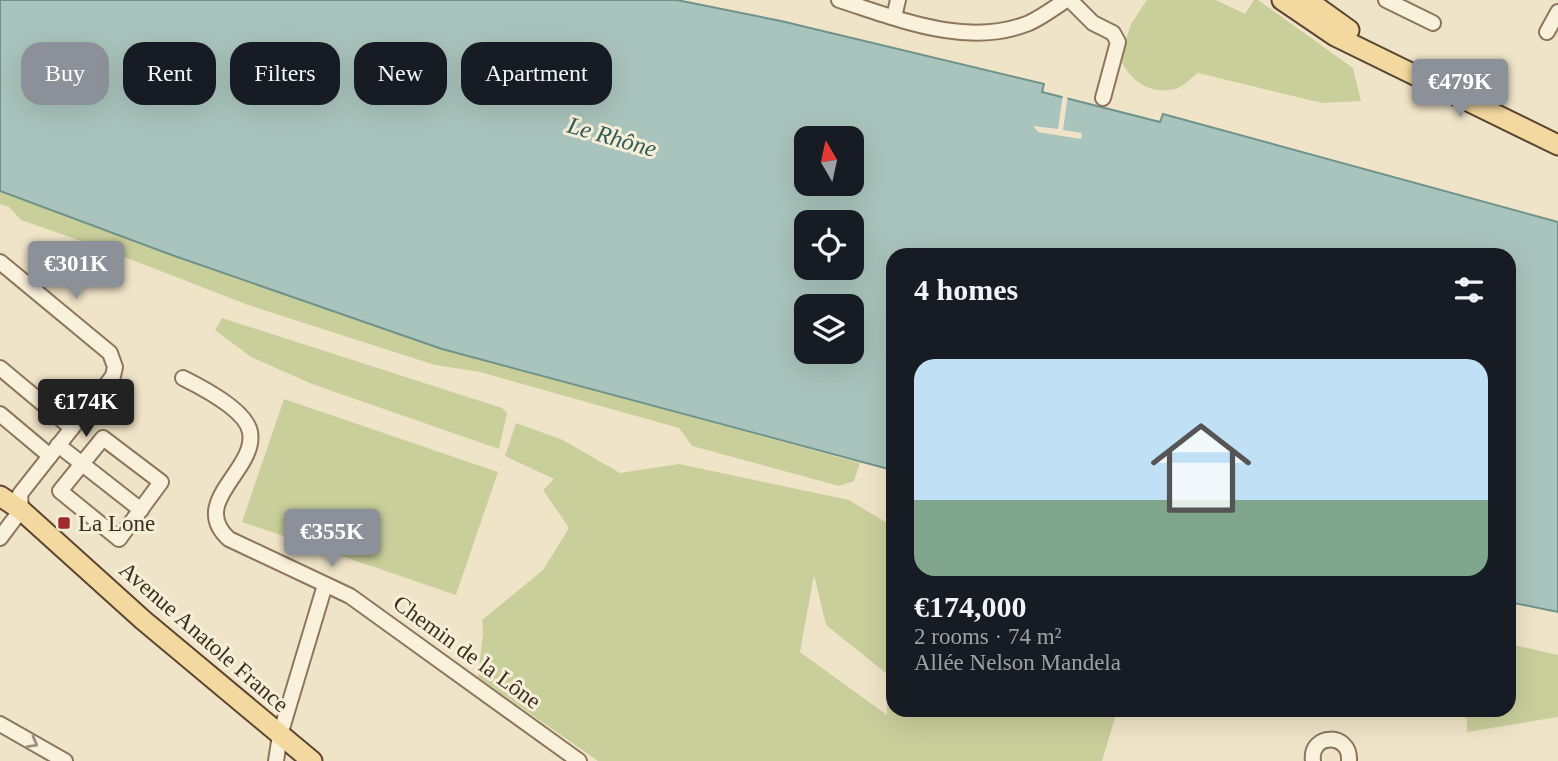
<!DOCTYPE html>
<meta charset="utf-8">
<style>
body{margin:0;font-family:"Times New Roman",serif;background:#20242c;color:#f1f3f6;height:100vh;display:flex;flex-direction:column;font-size:26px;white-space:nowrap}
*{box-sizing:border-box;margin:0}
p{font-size:23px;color:#9ea1a6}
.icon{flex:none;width:38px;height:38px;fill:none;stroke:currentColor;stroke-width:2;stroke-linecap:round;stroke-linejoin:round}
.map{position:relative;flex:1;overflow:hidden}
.panel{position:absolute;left:886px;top:248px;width:630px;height:469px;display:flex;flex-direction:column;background:#171b24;border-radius:21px;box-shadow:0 7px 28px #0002}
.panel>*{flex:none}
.guide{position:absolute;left:21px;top:42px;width:665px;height:63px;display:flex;gap:14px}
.needle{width:46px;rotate:351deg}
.buttons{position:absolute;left:794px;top:126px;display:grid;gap:14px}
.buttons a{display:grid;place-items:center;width:70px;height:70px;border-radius:14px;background:#171b24;box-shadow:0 7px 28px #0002;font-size:35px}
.price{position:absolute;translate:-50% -60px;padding:0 16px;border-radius:7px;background:#8c9099;color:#fff;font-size:23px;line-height:46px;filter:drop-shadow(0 2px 4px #0008)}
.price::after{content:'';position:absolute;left:50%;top:42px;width:21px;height:16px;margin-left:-10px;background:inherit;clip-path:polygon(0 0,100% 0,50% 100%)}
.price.selected{background:#222;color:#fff}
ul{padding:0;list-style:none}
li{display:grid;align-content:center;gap:14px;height:371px;padding:0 28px}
li span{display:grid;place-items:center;height:217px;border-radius:21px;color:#555}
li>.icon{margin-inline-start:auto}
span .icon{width:126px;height:126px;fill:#fffc;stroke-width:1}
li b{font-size:30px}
h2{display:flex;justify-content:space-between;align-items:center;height:84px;padding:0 28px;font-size:30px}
.tag{padding:0 24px;border-radius:21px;background:#171b24;box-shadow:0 7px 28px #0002;font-size:24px;line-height:63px}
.tag.selected{background:#8c9099;color:#fff}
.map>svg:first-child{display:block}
.green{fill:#c9cf9b;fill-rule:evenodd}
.water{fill:#a9c4bc;stroke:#6f938a;stroke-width:2;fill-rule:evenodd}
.pier{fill:#f0e4c8}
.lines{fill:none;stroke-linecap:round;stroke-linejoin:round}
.minor-casing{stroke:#8d765c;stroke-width:18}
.major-casing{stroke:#5b4430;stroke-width:23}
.minor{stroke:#faf1dc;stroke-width:14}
.major{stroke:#f3d9a0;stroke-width:19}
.oneway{stroke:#9c907e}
.poi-dot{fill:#9e2a2b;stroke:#f7eed8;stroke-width:2.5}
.labels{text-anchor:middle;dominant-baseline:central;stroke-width:6;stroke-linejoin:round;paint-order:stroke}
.poi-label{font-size:23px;fill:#3d2e20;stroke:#f7eed8;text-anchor:start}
.street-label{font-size:23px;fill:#3d2e20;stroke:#f7eed8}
.water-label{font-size:24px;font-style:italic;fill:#2f5d5a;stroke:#f7eed8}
</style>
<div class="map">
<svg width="1558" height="761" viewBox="0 0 1558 761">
<rect width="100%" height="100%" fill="#f0e4c8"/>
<g class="green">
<path d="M1147,0H1216L1245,14L1254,0H1258L1353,68L1361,101L1322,103L1198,73C1191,78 1183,87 1175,89C1149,95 1131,81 1120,59L1131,24Z"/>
<polygon points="0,191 169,254 442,349 860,463 854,481 839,486 692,446 679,428 480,372 435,365 248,305 104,249 21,220 9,207 0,204"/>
<polygon points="222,318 502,408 507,413 499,449 312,384 251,357 215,330"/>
<polygon points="284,399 498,472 456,595 242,522"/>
<path d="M516,423L563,440L620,473L679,464L849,500L892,526V710L1117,711L1102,761H598L478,677L483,633L482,620L543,570L569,528L543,490L554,479L505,456ZM814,575L826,625L887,674V715L800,652Z"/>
<polygon points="1509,644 1558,655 1558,717 1467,732 1467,719 1455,711 1508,710"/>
</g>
<path class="water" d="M0,0H677L781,21L1044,84L1042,92L1160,122L1163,114L1558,222V612L1509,602L1508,256H892V470L442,349L169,254L0,191ZM807,138H852V184H807ZM807,222H852V268H807ZM807,306H852V352H807Z"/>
<polygon class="pier" points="1063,94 1068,95 1063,130 1082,133 1081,139 1038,132 1033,126 1058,129"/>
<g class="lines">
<defs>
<g id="minor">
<path d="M839,0C899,19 967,48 1029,23C1042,17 1054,8 1066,0"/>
<polyline points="1070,0 1093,23 1113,33 1118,42 1103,98"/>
<polyline points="1386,0 1433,23"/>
<polyline points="894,17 898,0"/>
<polyline points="1547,32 1558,12"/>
<polyline points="0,262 110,353 115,367 113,376 20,494 21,510 0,538"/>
<polyline points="0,368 72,428"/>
<path d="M183,378C201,387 246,410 250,432C257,470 188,502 229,539L350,596L579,761"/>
<polyline points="0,414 50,456"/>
<polygon points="103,438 161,482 119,539 60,491"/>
<polyline points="58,445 141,510"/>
<polyline points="0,724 65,761"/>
<polyline points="276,761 280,735 325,585"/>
<path d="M1313,761C1309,733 1351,732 1349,761"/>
</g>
<g id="major">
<polyline points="1282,0 1335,36 1558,145"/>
<polyline points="1307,0 1349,30"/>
<polyline points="0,496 21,510 143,620 312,761"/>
</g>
</defs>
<use href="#minor" class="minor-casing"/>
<use href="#major" class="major-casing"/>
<use href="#minor" class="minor"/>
<use href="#major" class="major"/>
</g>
<defs><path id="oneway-chevron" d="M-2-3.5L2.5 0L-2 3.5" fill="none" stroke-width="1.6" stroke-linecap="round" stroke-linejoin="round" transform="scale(1.75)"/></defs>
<use class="oneway" href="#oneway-chevron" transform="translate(33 743) rotate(29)"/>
<rect class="poi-dot" x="57" y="516" width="14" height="14" rx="3.5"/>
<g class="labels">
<g class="poi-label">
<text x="78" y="523">La Lone</text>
</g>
<g class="street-label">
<text transform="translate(204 637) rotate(41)">Avenue Anatole France</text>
<text transform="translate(467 652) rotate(36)">Chemin de la Lône</text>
</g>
<g class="water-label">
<text transform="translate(612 137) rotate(16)">Le Rhône</text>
</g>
</g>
</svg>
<div class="buttons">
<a><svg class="needle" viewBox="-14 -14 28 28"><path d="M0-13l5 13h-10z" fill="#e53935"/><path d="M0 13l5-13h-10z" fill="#9ea1a6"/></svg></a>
<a><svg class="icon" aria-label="locate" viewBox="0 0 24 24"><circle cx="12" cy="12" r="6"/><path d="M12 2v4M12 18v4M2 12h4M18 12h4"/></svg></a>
<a><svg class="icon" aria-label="layers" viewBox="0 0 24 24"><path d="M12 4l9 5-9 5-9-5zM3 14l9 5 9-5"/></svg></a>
</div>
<b class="price" style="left:1460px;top:119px">€479K</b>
<b class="price" style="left:76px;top:301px">€301K</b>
<b class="price selected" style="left:86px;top:439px">€174K</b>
<b class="price" style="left:332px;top:569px">€355K</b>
<div class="guide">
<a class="tag selected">Buy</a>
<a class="tag">Rent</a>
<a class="tag">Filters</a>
<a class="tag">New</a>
<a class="tag">Apartment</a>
</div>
<section class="panel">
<h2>4 homes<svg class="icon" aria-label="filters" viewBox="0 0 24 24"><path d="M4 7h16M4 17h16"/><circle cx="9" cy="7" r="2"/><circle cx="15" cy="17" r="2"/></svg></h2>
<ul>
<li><span style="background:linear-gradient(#bfe0f5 65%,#7fa58c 0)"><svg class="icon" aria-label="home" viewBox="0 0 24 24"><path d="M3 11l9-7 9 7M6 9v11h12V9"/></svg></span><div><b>€174,000</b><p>2 rooms · 74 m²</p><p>Allée Nelson Mandela</p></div></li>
</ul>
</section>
</div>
